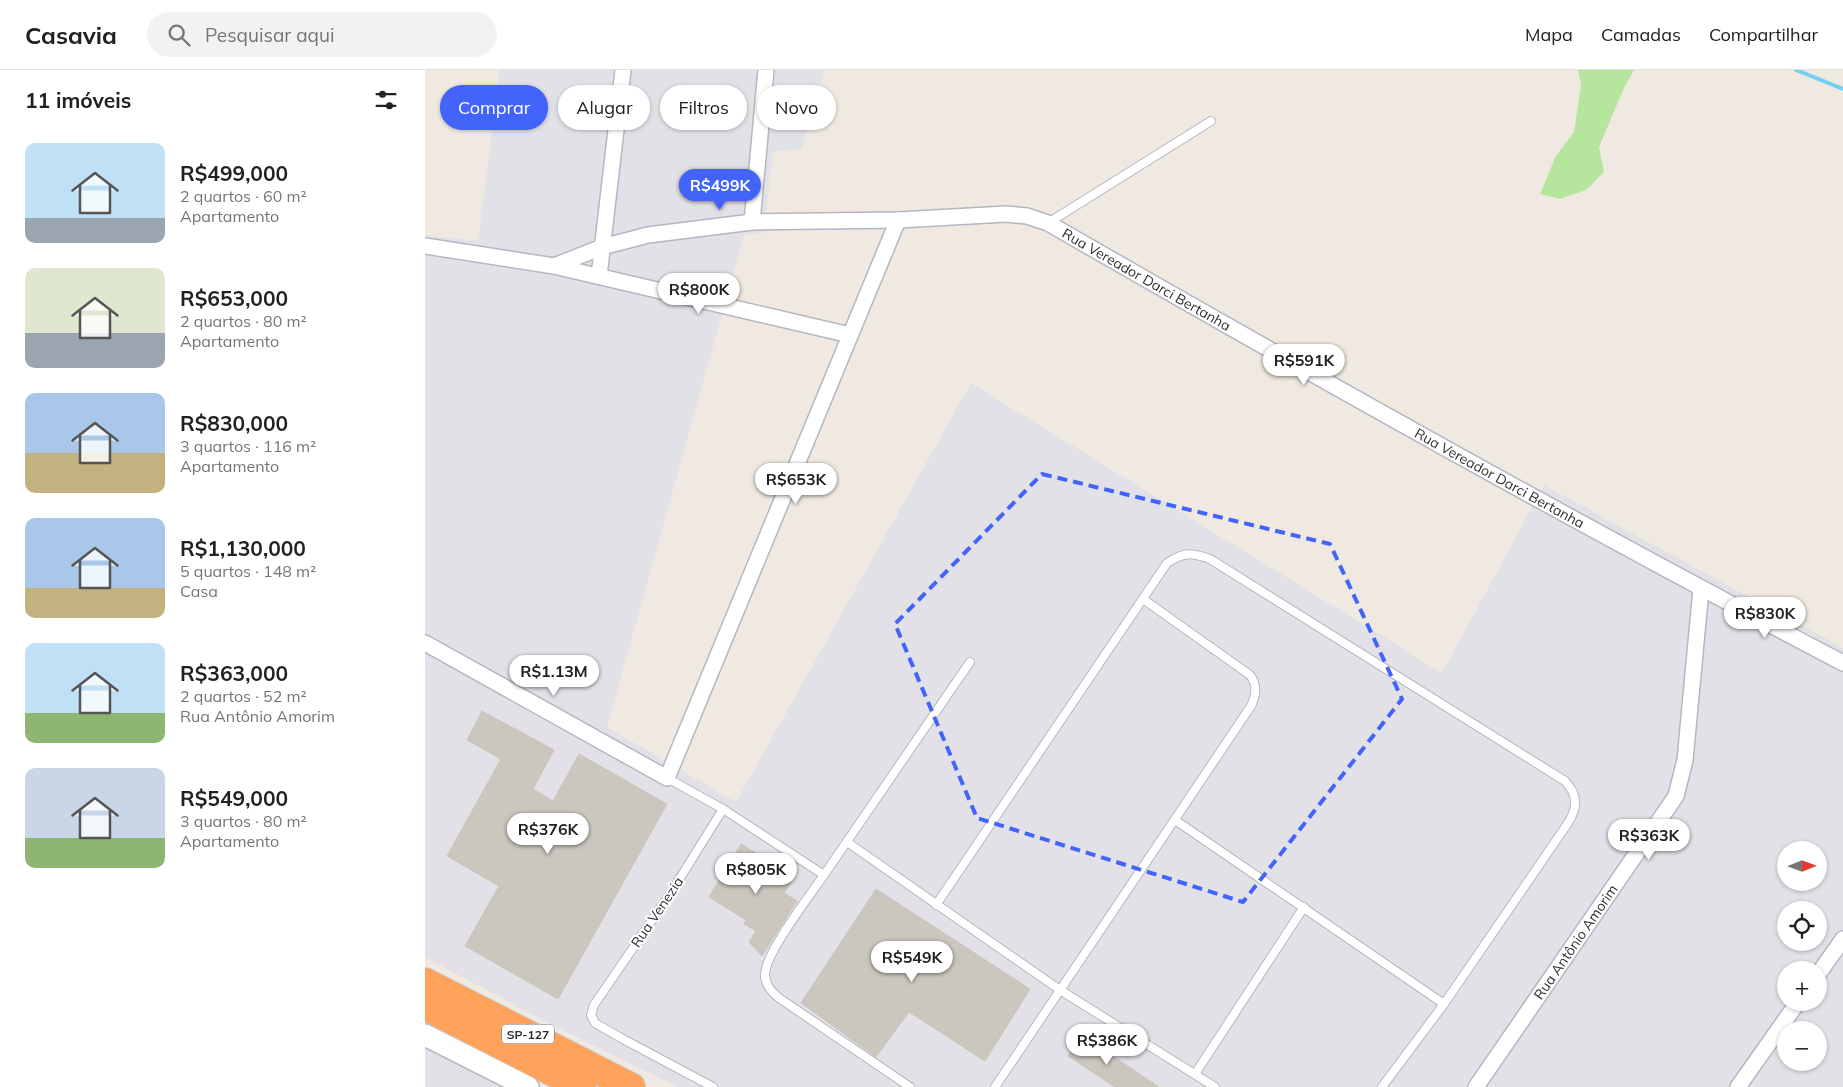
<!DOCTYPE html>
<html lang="pt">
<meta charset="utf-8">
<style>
body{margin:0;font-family:Mulish,sans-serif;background:#f2f2f2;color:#202124;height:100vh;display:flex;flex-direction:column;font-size:19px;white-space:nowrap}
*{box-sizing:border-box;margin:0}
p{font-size:16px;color:#757577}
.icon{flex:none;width:28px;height:28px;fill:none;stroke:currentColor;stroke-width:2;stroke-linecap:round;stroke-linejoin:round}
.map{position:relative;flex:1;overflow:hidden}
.details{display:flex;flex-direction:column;background:#fff;width:425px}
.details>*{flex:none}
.banner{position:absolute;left:15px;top:15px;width:475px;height:45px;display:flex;gap:10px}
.needle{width:32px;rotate:89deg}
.fabs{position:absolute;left:1352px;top:771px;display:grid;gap:10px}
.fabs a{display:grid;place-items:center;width:50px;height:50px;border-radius:50%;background:#fff;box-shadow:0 1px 4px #0004;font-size:25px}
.price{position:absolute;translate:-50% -42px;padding:0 11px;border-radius:18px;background:#fff;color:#222;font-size:16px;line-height:32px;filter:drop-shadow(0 1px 2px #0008)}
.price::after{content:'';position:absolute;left:50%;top:30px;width:15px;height:11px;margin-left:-8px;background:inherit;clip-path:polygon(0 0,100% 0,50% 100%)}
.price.current{background:#4264fb;color:#fff}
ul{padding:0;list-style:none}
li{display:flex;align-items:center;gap:15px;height:125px;padding:0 25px}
li span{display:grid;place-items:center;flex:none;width:140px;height:100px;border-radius:10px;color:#555}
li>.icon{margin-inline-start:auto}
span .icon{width:60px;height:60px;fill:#fffc;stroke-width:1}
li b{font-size:21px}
h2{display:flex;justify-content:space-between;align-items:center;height:60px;padding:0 25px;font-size:21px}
.pill{padding:0 18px;border-radius:22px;background:#fff;box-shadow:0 1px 4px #0004;font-size:18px;line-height:45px}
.pill.current{background:#4264fb;color:#fff}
header{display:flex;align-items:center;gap:30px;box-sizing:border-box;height:70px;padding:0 25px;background:#fff;border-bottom:1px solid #e0e0e0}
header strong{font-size:24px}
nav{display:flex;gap:28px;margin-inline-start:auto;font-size:18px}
.search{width:350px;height:45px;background:#f2f2f2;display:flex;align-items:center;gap:12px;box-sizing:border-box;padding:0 18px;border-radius:28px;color:#757577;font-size:19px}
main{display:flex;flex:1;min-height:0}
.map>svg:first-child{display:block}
.industrial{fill:#e3e1e8;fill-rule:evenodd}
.green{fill:#b6e59e}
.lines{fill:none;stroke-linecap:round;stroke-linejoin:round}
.stream{stroke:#75cff0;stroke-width:4}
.building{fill:#cbc7bf;stroke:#cbc5ba}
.lane-casing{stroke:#b4b7c1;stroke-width:10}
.street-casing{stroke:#b4b7c1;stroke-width:18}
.secondary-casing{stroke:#b4b7c1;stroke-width:24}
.highway-casing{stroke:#c9c9c9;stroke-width:30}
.lane{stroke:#fff;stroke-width:8}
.street{stroke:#fff;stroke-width:15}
.secondary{stroke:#fff;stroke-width:21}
.highway{stroke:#ffa35c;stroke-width:28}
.marked{fill:none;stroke:#4264fb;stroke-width:4;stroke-dasharray:10 6;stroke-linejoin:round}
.labels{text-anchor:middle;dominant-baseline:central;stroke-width:4;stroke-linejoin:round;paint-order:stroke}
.shield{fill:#fff;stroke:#6d6d6d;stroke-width:1}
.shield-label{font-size:12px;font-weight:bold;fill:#2e2e2e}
.street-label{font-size:14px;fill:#2e2e2e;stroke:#fff}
</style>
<header>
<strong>Casavia</strong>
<div class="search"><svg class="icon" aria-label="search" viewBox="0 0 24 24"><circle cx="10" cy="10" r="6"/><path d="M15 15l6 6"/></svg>Pesquisar aqui</div>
<nav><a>Mapa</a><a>Camadas</a><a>Compartilhar</a></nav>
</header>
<main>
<section class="details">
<h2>11 imóveis<svg class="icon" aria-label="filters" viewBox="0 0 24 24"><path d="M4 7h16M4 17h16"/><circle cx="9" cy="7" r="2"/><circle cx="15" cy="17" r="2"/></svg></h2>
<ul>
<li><span style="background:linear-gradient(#bfe0f5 75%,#9aa5b1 0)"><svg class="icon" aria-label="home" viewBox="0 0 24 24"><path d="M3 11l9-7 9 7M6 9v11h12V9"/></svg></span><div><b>R$499,000</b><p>2 quartos · 60 m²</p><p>Apartamento</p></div></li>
<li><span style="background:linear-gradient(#dfe7d0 65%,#9aa5b1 0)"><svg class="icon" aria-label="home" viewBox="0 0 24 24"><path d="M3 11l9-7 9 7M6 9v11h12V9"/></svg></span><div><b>R$653,000</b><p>2 quartos · 80 m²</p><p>Apartamento</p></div></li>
<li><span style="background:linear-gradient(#a9c7e8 60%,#c2b280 0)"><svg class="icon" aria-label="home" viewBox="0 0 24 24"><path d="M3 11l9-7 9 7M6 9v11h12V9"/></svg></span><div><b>R$830,000</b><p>3 quartos · 116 m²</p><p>Apartamento</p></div></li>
<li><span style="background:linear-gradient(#a9c7e8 70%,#c2b280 0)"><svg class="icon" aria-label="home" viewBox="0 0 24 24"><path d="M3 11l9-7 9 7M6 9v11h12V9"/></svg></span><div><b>R$1,130,000</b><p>5 quartos · 148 m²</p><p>Casa</p></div></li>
<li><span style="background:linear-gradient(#bfe0f5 70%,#8fb573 0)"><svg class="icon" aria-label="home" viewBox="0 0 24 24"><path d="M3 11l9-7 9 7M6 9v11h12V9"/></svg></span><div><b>R$363,000</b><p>2 quartos · 52 m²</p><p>Rua Antônio Amorim</p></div></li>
<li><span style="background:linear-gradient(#c9d6e8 70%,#8fb573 0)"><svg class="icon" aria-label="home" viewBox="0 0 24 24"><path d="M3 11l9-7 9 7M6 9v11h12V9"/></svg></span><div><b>R$549,000</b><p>3 quartos · 80 m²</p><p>Apartamento</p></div></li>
</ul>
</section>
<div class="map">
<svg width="1418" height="1017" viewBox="0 0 1418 1017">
<rect width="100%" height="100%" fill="#efe9e1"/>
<g class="industrial">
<path d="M75,0H399L377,79L348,81L339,163L319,165L182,657L311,732L546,313L1017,603L1119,415L1418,578V1017H253L131,957L0,887V165L53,171ZM1361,780H1394V812H1361ZM1361,840H1394V872H1361ZM1361,900H1394V932H1361ZM1361,960H1394V992H1361Z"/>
<polygon points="0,977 77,1017 0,1017"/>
</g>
<polygon class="green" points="1153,0 1209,0 1199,18 1174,77 1179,102 1161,120 1135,129 1115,124 1131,86 1149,62 1156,15"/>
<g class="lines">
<polyline class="stream" points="1371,0 1418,19"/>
</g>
<g class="building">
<polygon points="57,641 129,680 108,719 128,731 154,684 242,734 133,929 40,876 74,816 22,786 76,689 42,670"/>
<polygon points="316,774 369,807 359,823 372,831 337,886 324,872 331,861 319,854 321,850 284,827"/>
<polygon points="451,819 605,919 560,991 484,942 451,987 376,933"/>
<polygon points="656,965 734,1017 690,1017 643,986"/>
</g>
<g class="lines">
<defs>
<g id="lane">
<polyline points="623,153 786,51"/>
<polyline points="242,708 298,739 399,805 545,592"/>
<polyline points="750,750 1019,934"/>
<polyline points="422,772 635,920 790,1017"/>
<path d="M399,805C386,824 338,886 340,906C341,916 347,922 354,928L485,1017"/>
<path d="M511,835L742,493C759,482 766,482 785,489L1140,711C1153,725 1153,737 1143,753L1019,934L957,1017"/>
<polyline points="770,1004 879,837"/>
<polyline points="288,1017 196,968 170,953 166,945 169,935 247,821 298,739"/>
<path d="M570,1017L826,636C831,625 833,616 825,605L718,529"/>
</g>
<g id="street">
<polyline points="327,152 341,0"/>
<polyline points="0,176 129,196 425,265"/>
<path id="s1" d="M129,196L177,177L223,165L327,152L473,150L581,144L602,146L623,153C885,304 1150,453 1418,593"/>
<polyline points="174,206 198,0"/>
<polyline points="0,573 242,708 473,150"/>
<polyline points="1394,903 1418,869"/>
<path id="s2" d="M1051,1017L1251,726L1260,690L1276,519"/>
<polyline points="1313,1017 1373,932"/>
</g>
<polyline id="secondary" points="0,965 103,1017"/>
<g id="highway">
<polyline points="0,912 206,1017"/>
<polyline points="0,936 157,1017"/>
</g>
</defs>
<use href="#lane" class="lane-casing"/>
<use href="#street" class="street-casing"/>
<use href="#secondary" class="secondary-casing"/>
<use href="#highway" class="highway-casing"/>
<use href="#lane" class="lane"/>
<use href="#street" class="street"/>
<use href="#secondary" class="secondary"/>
<use href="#highway" class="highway"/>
</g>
<path class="marked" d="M617,404L905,474L977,629L818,832L552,748L470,554Z"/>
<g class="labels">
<rect class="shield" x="77" y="954.5" width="52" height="19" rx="4"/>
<g class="shield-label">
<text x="103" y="964">SP-127</text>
</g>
<g class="street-label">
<text stroke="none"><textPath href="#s1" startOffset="615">Rua Vereador Darci Bertanha</textPath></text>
<text stroke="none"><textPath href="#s1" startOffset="1020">Rua Vereador Darci Bertanha</textPath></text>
<text transform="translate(232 842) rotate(-56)">Rua Venezia</text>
<text stroke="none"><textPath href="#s2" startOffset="176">Rua Antônio Amorim</textPath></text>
</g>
</g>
</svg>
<div class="fabs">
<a><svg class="needle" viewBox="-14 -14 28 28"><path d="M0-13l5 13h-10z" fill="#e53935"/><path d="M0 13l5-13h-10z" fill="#757577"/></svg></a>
<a><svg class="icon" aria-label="locate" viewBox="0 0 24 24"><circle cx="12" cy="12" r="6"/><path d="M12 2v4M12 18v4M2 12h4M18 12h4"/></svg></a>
<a>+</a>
<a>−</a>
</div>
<b class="price current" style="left:295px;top:141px">R$499K</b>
<b class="price" style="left:274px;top:245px">R$800K</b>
<b class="price" style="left:879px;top:316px">R$591K</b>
<b class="price" style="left:371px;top:435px">R$653K</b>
<b class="price" style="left:1340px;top:569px">R$830K</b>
<b class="price" style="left:129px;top:627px">R$1.13M</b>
<b class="price" style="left:123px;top:785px">R$376K</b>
<b class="price" style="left:1224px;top:791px">R$363K</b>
<b class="price" style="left:331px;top:825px">R$805K</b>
<b class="price" style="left:487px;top:913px">R$549K</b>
<b class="price" style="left:682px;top:996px">R$386K</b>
<div class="banner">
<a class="pill current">Comprar</a>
<a class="pill">Alugar</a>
<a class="pill">Filtros</a>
<a class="pill">Novo</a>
</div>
</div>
</main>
